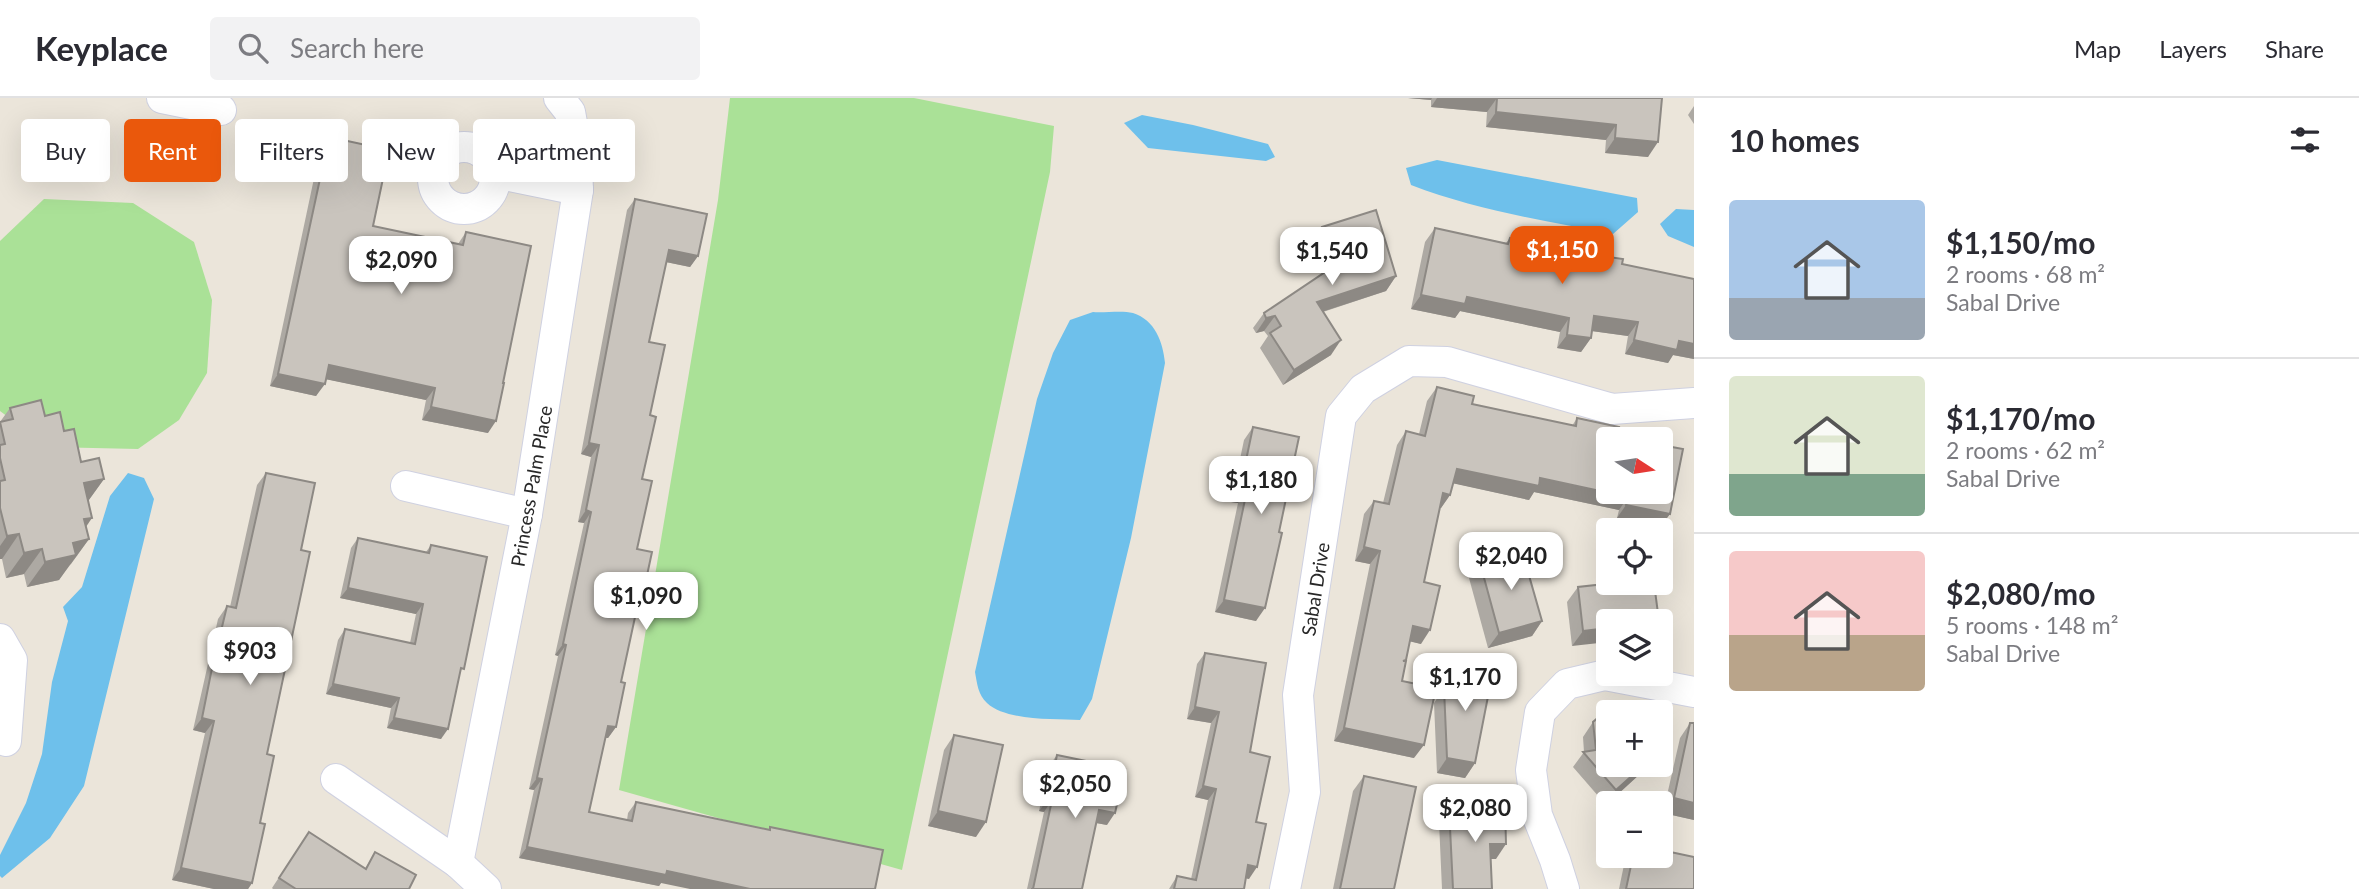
<!DOCTYPE html>
<meta charset="utf-8">
<style>
body{margin:0;font-family:Lato,sans-serif;background:#f2f2f3;color:#2b2b33;height:100vh;display:flex;flex-direction:column;font-size:26px;white-space:nowrap}
*{box-sizing:border-box;margin:0}
p{font-size:23px;color:#7c7c81}
.icon{flex:none;width:38px;height:38px;fill:none;stroke:currentColor;stroke-width:2;stroke-linecap:round;stroke-linejoin:round}
.map{position:relative;flex:1;overflow:hidden}
.sheet{display:flex;flex-direction:column;background:#fff;width:665px}
.sheet>*{flex:none}
.guide{position:absolute;left:21px;top:21px;width:665px;height:63px;display:flex;gap:14px}
.needle{width:46px;rotate:102deg}
.controls{position:absolute;left:1596px;top:329px;display:grid;gap:14px}
.controls a{display:grid;place-items:center;width:77px;height:77px;border-radius:7px;background:#fff;box-shadow:0 7px 28px #0002;font-size:35px}
.price{position:absolute;translate:-50% -60px;padding:0 16px;border-radius:14px;background:#fff;color:#222;font-size:23px;line-height:46px;filter:drop-shadow(0 2px 4px #0008)}
.price::after{content:'';position:absolute;left:50%;top:42px;width:21px;height:16px;margin-left:-10px;background:inherit;clip-path:polygon(0 0,100% 0,50% 100%)}
.price.selected{background:#ea580c;color:#fff}
ul{padding:0;list-style:none}
li{display:flex;align-items:center;gap:21px;height:175px;padding:0 35px}
li+li{border-top:2px solid #e1e1e2}
li span{display:grid;place-items:center;flex:none;width:196px;height:140px;border-radius:7px;color:#555}
li>.icon{margin-inline-start:auto}
span .icon{width:84px;height:84px;fill:#fffc;stroke-width:1}
li b{font-size:30px}
h2{display:flex;justify-content:space-between;align-items:center;height:84px;padding:0 35px;font-size:30px}
.chip{padding:0 24px;border-radius:7px;background:#fff;box-shadow:0 7px 28px #0002;font-size:24px;line-height:63px}
.chip.selected{background:#ea580c;color:#fff}
header{display:flex;align-items:center;gap:42px;box-sizing:border-box;height:98px;padding:0 35px;background:#fff;border-bottom:2px solid #e1e1e2}
header strong{font-size:33px}
nav{display:flex;gap:38px;margin-inline-start:auto;font-size:24px}
.search{width:490px;height:63px;background:#f2f2f3;display:flex;align-items:center;gap:18px;box-sizing:border-box;padding:0 24px;border-radius:7px;color:#7c7c81;font-size:26px}
main{display:flex;flex:1;min-height:0}
.map>svg:first-child{display:block}
.green{fill:#aae197}
.water{fill:#6ec0eb}
.lines{fill:none;stroke-linecap:round;stroke-linejoin:round}
.minor-casing{stroke:#cfd1e1;stroke-width:32}
.minor{stroke:#fff;stroke-width:30}
.wall{fill:#ada9a3}
.shaded-wall{fill:#8d8984}
.building{fill:#c9c4bd;stroke:#8d8984;stroke-width:2}
.labels{text-anchor:middle;dominant-baseline:central;stroke-width:6;stroke-linejoin:round;paint-order:stroke}
.street-label{font-size:19px;fill:#282828;stroke:#fff}
</style>
<header>
<strong>Keyplace</strong>
<div class="search"><svg class="icon" aria-label="search" viewBox="0 0 24 24"><circle cx="10" cy="10" r="6"/><path d="M15 15l6 6"/></svg>Search here</div>
<nav><a>Map</a><a>Layers</a><a>Share</a></nav>
</header>
<main>
<div class="map">
<svg width="1694" height="791" viewBox="0 0 1694 791">
<rect width="100%" height="100%" fill="#ebe5da"/>
<g class="green">
<polygon points="730,0 914,0 1054,28 1050,74 902,772 619,692 718,102"/>
<polygon points="44,101 133,105 194,144 212,202 207,275 179,322 138,351 48,349 0,313 0,143"/>
</g>
<g class="water">
<polygon points="1142,17 1193,27 1268,46 1275,59 1266,63 1148,50 1124,25"/>
<path d="M1437,62L1637,100L1638,114L1613,136C1546,123 1476,112 1411,87L1406,70Z"/>
<polygon points="1676,111 1694,112 1694,149 1668,138 1660,126"/>
<path d="M1093,214C1105,215 1122,212 1133,215C1155,222 1163,244 1165,265L1131,440L1092,601L1080,622C1055,621 1006,623 987,605C978,597 977,585 975,574L1037,301L1053,255L1070,222Z"/>
<polygon points="128,375 144,380 154,401 84,688 50,740 2,780 0,778 0,757 26,705 42,656 52,584 68,523 63,509 82,489 110,398"/>
</g>
<g class="lines">
<defs>
<g id="minor">
<polyline points="162,0 221,12"/>
<polyline points="559,0 570,14 576,47 578,92"/>
<circle cx="464" cy="80" r="31"/>
<polyline points="406,388 527,416"/>
<polyline points="0,541 12,562 6,643 0,637"/>
<polyline points="336,681 458,765 486,791"/>
<polyline points="458,765 527,416 578,92 495,75"/>
<polyline points="1285,791 1305,694 1298,597 1341,318 1363,291 1409,263 1447,264 1612,311 1694,305"/>
<polyline points="1564,791 1555,762 1537,717 1531,672 1540,614 1567,586 1605,577 1694,594"/>
</g>
</defs>
<use href="#minor" class="minor-casing"/>
<use href="#minor" class="minor"/>
</g>
<g class="wall">
<polygon points="1408,0 1662,0 1648,59 1605,55 1606,42 1486,29 1487,14 1431,9 1431,2"/>
<polygon points="1694,8 1694,26 1688,17"/>
<polygon points="329,39 373,128 458,146 466,134 488,335 422,322 426,302 326,281 316,298 270,288 320,52"/>
<polygon points="635,101 698,158 690,169 666,164 649,244 650,317 642,381 637,451 638,503 621,584 616,629 608,640 605,640 589,714 627,722 628,715 636,704 768,732 770,729 883,752 661,785 659,788 519,760 534,692 529,691 558,558 555,557 584,425 578,424 591,359 581,356 627,112"/>
<polygon points="1322,129 1396,178 1386,193 1323,214 1331,257 1283,287 1260,250 1268,238 1264,233 1256,235 1253,230 1264,215 1322,176 1312,144"/>
<polygon points="1435,130 1506,145 1510,140 1553,151 1694,181 1694,261 1673,257 1668,265 1625,256 1628,238 1592,233 1591,240 1581,254 1557,250 1560,234 1460,213 1455,220 1411,211 1425,144"/>
<polygon points="1437,289 1472,306 1572,328 1577,320 1617,337 1661,394 1670,416 1660,429 1617,420 1619,412 1534,394 1529,402 1453,385 1450,397 1441,410 1439,410 1424,484 1421,546 1410,543 1402,583 1414,660 1334,643 1370,466 1355,463 1364,416 1374,403 1383,405 1397,347 1406,333 1419,336 1427,303"/>
<polygon points="10,310 45,318 64,333 81,364 104,381 88,403 86,429 89,441 71,466 69,467 59,482 27,489 24,476 6,480 2,461 0,461 0,324"/>
<polygon points="1253,329 1279,434 1256,523 1215,514 1238,405 1231,404 1244,342"/>
<polygon points="266,375 301,452 267,656 252,785 248,791 214,791 172,782 205,635 193,632 203,588 218,521 227,508 230,509 257,387"/>
<polygon points="358,440 426,454 431,447 459,577 441,641 387,630 391,610 326,596 338,542 345,531 410,545 416,516 340,500 351,450"/>
<polygon points="1480,465 1542,523 1532,538 1488,550 1469,480"/>
<polygon points="1654,485 1572,548 1567,504 1578,489"/>
<polygon points="1205,555 1250,654 1256,724 1249,781 1246,780 1244,791 1169,791 1177,778 1191,781 1208,702 1195,699 1211,625 1187,621 1197,566"/>
<polygon points="1451,570 1475,665 1465,680 1437,675 1434,605 1438,599 1441,585"/>
<polygon points="1593,624 1608,667 1647,667 1641,675 1606,707 1573,669 1584,654 1583,639"/>
<polygon points="1690,625 1694,625 1694,722 1663,715 1680,640"/>
<polygon points="954,637 976,739 928,728 944,652"/>
<polygon points="1057,657 1107,727 1096,725 1082,791 1027,791 1044,714 1039,713 1049,668"/>
<polygon points="1364,678 1394,791 1333,791 1353,693"/>
<polygon points="1449,709 1496,761 1490,761 1492,791 1442,791 1439,724"/>
<polygon points="309,734 365,771 375,754 409,791 273,791 272,790"/>
<polygon points="1628,758 1661,758 1694,791 1619,791 1625,762"/>
</g>
<g class="shaded-wall">
<polygon points="1408,0 1432,0 1431,2"/>
<polygon points="1437,0 1497,0 1487,14 1431,9"/>
<polygon points="1496,14 1616,27 1606,42 1486,29"/>
<polygon points="1615,40 1658,44 1648,59 1605,55"/>
<polygon points="669,152 698,158 690,169 661,163"/>
<polygon points="1396,178 1386,193 1306,219 1317,204"/>
<polygon points="1421,197 1467,199 1569,220 1560,234 1460,213 1455,220 1411,211"/>
<polygon points="1275,218 1264,233 1256,235 1266,220"/>
<polygon points="1594,218 1638,224 1628,238 1584,232"/>
<polygon points="1567,237 1591,240 1581,254 1557,250"/>
<polygon points="1341,242 1331,257 1283,287 1294,272"/>
<polygon points="1634,242 1679,243 1694,246 1694,261 1673,257 1668,265 1625,256"/>
<polygon points="329,267 435,290 426,302 320,280"/>
<polygon points="278,276 325,286 316,298 270,288"/>
<polygon points="431,309 496,323 488,335 422,322"/>
<polygon points="589,345 599,347 591,359 581,356"/>
<polygon points="1457,371 1540,380 1628,399 1619,412 1534,394 1529,402 1447,384"/>
<polygon points="104,381 86,406 84,385"/>
<polygon points="1240,391 1247,392 1238,405 1231,404"/>
<polygon points="1443,395 1450,397 1441,410 1433,409"/>
<polygon points="1626,407 1670,416 1660,429 1617,420"/>
<polygon points="586,412 591,414 584,425 578,424"/>
<polygon points="92,420 75,445 84,421"/>
<polygon points="19,436 2,461 0,461 0,448 7,438"/>
<polygon points="89,441 59,482 27,489 45,464 73,445"/>
<polygon points="1364,449 1380,453 1370,466 1355,463"/>
<polygon points="42,451 24,476 6,480 24,455"/>
<polygon points="348,490 423,506 416,516 340,500"/>
<polygon points="1224,502 1265,510 1256,523 1215,514"/>
<polygon points="1542,523 1532,538 1488,550 1499,535"/>
<polygon points="1413,528 1430,532 1421,546 1404,542"/>
<polygon points="1608,530 1608,544 1572,548 1583,533"/>
<polygon points="563,546 566,547 558,558 555,557"/>
<polygon points="333,586 399,600 391,610 326,596"/>
<polygon points="1195,609 1219,614 1211,625 1187,621"/>
<polygon points="202,620 214,623 205,635 193,632"/>
<polygon points="394,620 448,631 441,641 387,630"/>
<polygon points="608,628 616,629 608,640 600,639"/>
<polygon points="1344,630 1424,647 1414,660 1334,643"/>
<polygon points="1447,660 1475,665 1465,680 1437,675"/>
<polygon points="1644,667 1647,667 1641,675 1606,707 1616,692"/>
<polygon points="537,680 542,681 534,692 529,691"/>
<polygon points="1203,688 1216,691 1208,702 1195,699"/>
<polygon points="1674,700 1694,705 1694,722 1663,715"/>
<polygon points="1048,701 1052,702 1044,714 1039,713"/>
<polygon points="1099,712 1115,715 1107,727 1091,724"/>
<polygon points="938,713 986,724 976,739 928,728"/>
<polygon points="1490,746 1506,746 1496,761 1479,761"/>
<polygon points="527,749 667,773 750,791 690,791 661,785 659,788 519,760"/>
<polygon points="1248,767 1257,769 1249,781 1240,779"/>
<polygon points="181,770 252,785 248,791 214,791 172,782"/>
</g>
<g class="building">
<polygon points="1497,0 1662,0 1658,44 1615,40 1616,27 1496,14"/>
<polygon points="329,39 389,52 373,128 463,147 466,134 531,148 503,285 504,285 496,323 431,309 435,290 329,267 325,286 278,276"/>
<polygon points="635,101 707,116 698,158 669,152 649,244 665,247 650,317 656,319 642,381 652,383 637,451 652,454 643,496 640,496 621,584 625,585 616,629 608,628 589,714 632,723 636,704 770,732 770,729 883,752 875,791 750,791 667,773 666,777 527,749 542,681 537,680 566,547 563,546 591,414 586,412 599,347 589,345"/>
<polygon points="1376,112 1396,178 1317,204 1341,242 1294,272 1270,235 1281,228 1275,218 1266,220 1264,215 1334,168 1322,129"/>
<polygon points="1435,130 1508,146 1510,140 1553,149 1553,151 1623,161 1622,166 1694,181 1694,246 1679,243 1677,252 1634,242 1638,224 1594,218 1591,240 1567,237 1569,220 1467,199 1465,206 1421,197"/>
<polygon points="1437,289 1474,298 1472,306 1576,328 1577,320 1619,329 1617,337 1636,341 1608,341 1608,394 1661,394 1661,347 1683,351 1670,416 1626,407 1628,399 1540,380 1539,388 1457,371 1450,397 1443,395 1424,484 1440,488 1430,532 1413,528 1406,562 1403,563 1406,563 1402,583 1436,590 1424,647 1344,630 1380,453 1364,449 1374,403 1389,406 1406,333 1425,338"/>
<polygon points="41,302 45,318 60,314 64,333 74,331 81,364 99,360 104,381 84,385 92,420 84,421 89,441 73,445 76,457 45,464 42,451 24,455 19,436 7,438 0,410 0,383 5,382 0,360 0,347 5,346 0,324 13,321 10,310"/>
<polygon points="1253,329 1299,339 1279,434 1282,435 1265,510 1224,502 1247,392 1240,391"/>
<polygon points="266,375 315,385 301,452 310,454 267,656 274,658 260,725 265,726 252,785 181,770 214,623 202,620 211,575 227,508 236,510"/>
<polygon points="358,440 429,455 431,447 487,459 464,571 461,570 448,631 394,620 399,600 333,586 345,531 415,546 423,506 348,490"/>
<polygon points="1522,453 1542,523 1499,535 1480,465"/>
<polygon points="1614,485 1654,485 1659,523 1608,523 1608,530 1583,533 1578,489"/>
<polygon points="1205,555 1266,565 1250,654 1270,659 1256,724 1266,726 1257,769 1248,767 1244,791 1174,791 1177,778 1196,782 1216,691 1203,688 1219,614 1195,609"/>
<polygon points="1451,570 1492,578 1475,665 1447,660 1444,590 1447,591"/>
<polygon points="1608,611 1611,614 1608,614 1608,667 1644,667 1616,692 1583,654 1596,652 1593,624"/>
<polygon points="1690,625 1694,625 1694,705 1674,700"/>
<polygon points="954,637 1003,647 986,724 938,713"/>
<polygon points="1057,657 1125,671 1115,715 1099,712 1082,791 1031,791 1033,791 1052,702 1048,701"/>
<polygon points="1364,678 1416,689 1394,791 1340,791"/>
<polygon points="1505,707 1506,746 1490,746 1492,791 1453,791 1449,709"/>
<polygon points="309,734 366,771 375,754 416,777 409,791 296,791 279,780"/>
<polygon points="1661,752 1694,759 1694,791 1626,791 1633,758 1661,758"/>
</g>
<g class="labels">
<g class="street-label">
<text transform="translate(531 388) rotate(-80)">Princess Palm Place</text>
<text transform="translate(1315 491) rotate(-81)">Sabal Drive</text>
</g>
</g>
</svg>
<div class="controls">
<a><svg class="needle" viewBox="-14 -14 28 28"><path d="M0-13l5 13h-10z" fill="#e53935"/><path d="M0 13l5-13h-10z" fill="#7c7c81"/></svg></a>
<a><svg class="icon" aria-label="locate" viewBox="0 0 24 24"><circle cx="12" cy="12" r="6"/><path d="M12 2v4M12 18v4M2 12h4M18 12h4"/></svg></a>
<a><svg class="icon" aria-label="layers" viewBox="0 0 24 24"><path d="M12 4l9 5-9 5-9-5zM3 14l9 5 9-5"/></svg></a>
<a>+</a>
<a>−</a>
</div>
<b class="price selected" style="left:1562px;top:188px">$1,150</b>
<b class="price" style="left:1332px;top:189px">$1,540</b>
<b class="price" style="left:401px;top:198px">$2,090</b>
<b class="price" style="left:1261px;top:418px">$1,180</b>
<b class="price" style="left:1511px;top:494px">$2,040</b>
<b class="price" style="left:646px;top:534px">$1,090</b>
<b class="price" style="left:250px;top:589px">$903</b>
<b class="price" style="left:1465px;top:615px">$1,170</b>
<b class="price" style="left:1075px;top:722px">$2,050</b>
<b class="price" style="left:1475px;top:746px">$2,080</b>
<div class="guide">
<a class="chip">Buy</a>
<a class="chip selected">Rent</a>
<a class="chip">Filters</a>
<a class="chip">New</a>
<a class="chip">Apartment</a>
</div>
</div>
<section class="sheet">
<h2>10 homes<svg class="icon" aria-label="filters" viewBox="0 0 24 24"><path d="M4 7h16M4 17h16"/><circle cx="9" cy="7" r="2"/><circle cx="15" cy="17" r="2"/></svg></h2>
<ul>
<li><span style="background:linear-gradient(#a9c7e8 70%,#9aa5b1 0)"><svg class="icon" aria-label="home" viewBox="0 0 24 24"><path d="M3 11l9-7 9 7M6 9v11h12V9"/></svg></span><div><b>$1,150/mo</b><p>2 rooms · 68 m²</p><p>Sabal Drive</p></div></li>
<li><span style="background:linear-gradient(#dfe7d0 70%,#7fa58c 0)"><svg class="icon" aria-label="home" viewBox="0 0 24 24"><path d="M3 11l9-7 9 7M6 9v11h12V9"/></svg></span><div><b>$1,170/mo</b><p>2 rooms · 62 m²</p><p>Sabal Drive</p></div></li>
<li><span style="background:linear-gradient(#f6c9c9 60%,#b9a48a 0)"><svg class="icon" aria-label="home" viewBox="0 0 24 24"><path d="M3 11l9-7 9 7M6 9v11h12V9"/></svg></span><div><b>$2,080/mo</b><p>5 rooms · 148 m²</p><p>Sabal Drive</p></div></li>
</ul>
</section>
</main>
